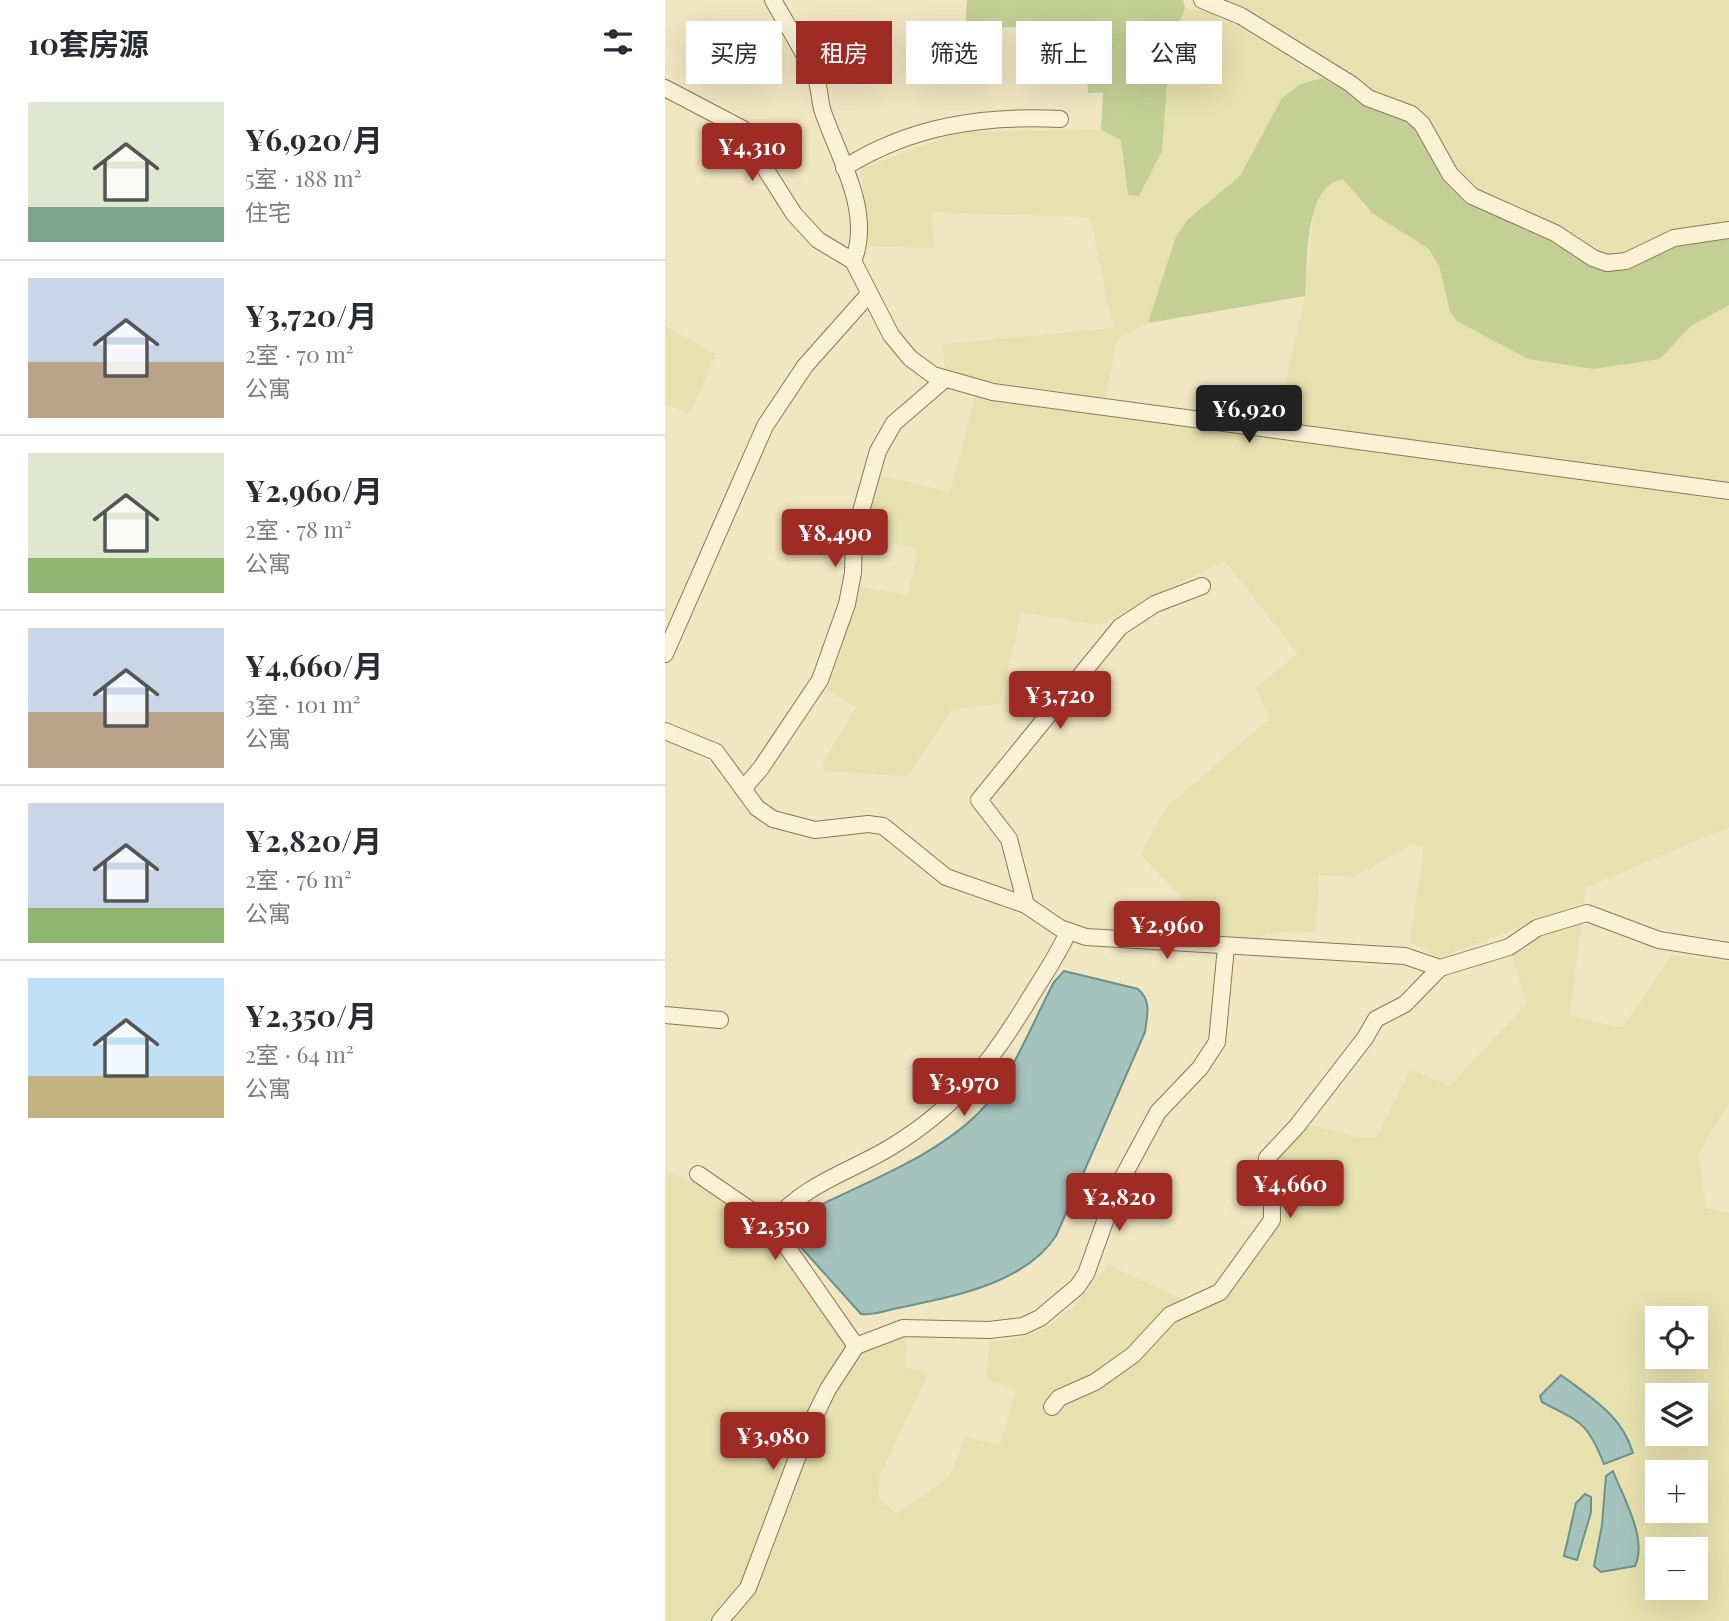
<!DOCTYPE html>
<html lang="zh">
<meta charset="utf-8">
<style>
body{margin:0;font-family:"Playfair Display","Noto Sans SC",serif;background:#f2f2f3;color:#2b2b33;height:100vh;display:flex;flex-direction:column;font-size:26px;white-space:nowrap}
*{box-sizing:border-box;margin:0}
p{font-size:23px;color:#7c7c81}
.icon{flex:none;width:38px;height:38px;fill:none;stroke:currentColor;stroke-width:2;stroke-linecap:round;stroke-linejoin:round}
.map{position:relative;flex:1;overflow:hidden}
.details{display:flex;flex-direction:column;background:#fff;width:665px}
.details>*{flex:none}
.banner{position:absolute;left:21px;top:21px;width:665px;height:63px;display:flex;gap:14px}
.fabs{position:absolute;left:980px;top:1306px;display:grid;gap:14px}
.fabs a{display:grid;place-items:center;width:63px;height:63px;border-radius:0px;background:#fff;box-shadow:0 7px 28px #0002;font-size:35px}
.price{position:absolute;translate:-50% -60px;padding:0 16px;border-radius:7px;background:#9e2c24;color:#fff;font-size:23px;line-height:46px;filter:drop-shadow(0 2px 4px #0008)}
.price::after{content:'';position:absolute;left:50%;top:42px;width:21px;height:16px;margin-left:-10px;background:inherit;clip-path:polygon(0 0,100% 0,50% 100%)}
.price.current{background:#222;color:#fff}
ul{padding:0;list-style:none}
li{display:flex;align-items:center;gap:21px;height:175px;padding:0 28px}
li+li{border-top:2px solid #e1e1e2}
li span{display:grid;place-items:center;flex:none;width:196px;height:140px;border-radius:0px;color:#555}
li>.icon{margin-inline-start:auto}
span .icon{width:84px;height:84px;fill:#fffc;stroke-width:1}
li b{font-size:30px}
h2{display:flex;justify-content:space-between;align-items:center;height:84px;padding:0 28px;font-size:30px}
.chip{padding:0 24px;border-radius:0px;background:#fff;box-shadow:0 7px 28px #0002;font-size:24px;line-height:63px}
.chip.current{background:#9e2c24;color:#fff}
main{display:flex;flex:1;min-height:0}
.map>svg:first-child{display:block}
.farmland{fill:#e7e1af;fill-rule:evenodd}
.green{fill:#c4cf95}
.water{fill:#a4c3bc;stroke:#6b928b;stroke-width:2}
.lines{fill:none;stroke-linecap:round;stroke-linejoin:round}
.street-casing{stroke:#8b7758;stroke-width:18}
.street{stroke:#fbf2d6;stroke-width:16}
</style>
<main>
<section class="details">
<h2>10套房源<svg class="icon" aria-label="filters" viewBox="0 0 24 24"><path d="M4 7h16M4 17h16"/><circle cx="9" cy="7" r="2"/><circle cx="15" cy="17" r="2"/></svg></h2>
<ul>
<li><span style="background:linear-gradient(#dfe7d0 75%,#7fa58c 0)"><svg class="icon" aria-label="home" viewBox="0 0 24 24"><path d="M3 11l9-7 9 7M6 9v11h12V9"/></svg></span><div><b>¥6,920/月</b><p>5室 · 188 m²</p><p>住宅</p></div></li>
<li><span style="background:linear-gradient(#c9d6e8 60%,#b9a48a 0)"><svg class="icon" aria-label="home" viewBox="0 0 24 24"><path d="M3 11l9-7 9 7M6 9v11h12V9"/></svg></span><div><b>¥3,720/月</b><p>2室 · 70 m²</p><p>公寓</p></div></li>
<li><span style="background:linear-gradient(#dfe7d0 75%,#8fb573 0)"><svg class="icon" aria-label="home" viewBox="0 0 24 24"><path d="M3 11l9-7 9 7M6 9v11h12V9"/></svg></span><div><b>¥2,960/月</b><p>2室 · 78 m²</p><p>公寓</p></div></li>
<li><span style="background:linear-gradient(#c9d6e8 60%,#b9a48a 0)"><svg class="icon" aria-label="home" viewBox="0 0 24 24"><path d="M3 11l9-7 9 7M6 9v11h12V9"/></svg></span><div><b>¥4,660/月</b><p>3室 · 101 m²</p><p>公寓</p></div></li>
<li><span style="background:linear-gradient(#c9d6e8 75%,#8fb573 0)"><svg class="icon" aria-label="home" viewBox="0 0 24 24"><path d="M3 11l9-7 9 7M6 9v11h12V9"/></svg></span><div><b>¥2,820/月</b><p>2室 · 76 m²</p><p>公寓</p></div></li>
<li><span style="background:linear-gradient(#bfe0f5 70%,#c2b280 0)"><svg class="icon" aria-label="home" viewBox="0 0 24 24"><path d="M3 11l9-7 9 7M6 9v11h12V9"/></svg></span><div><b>¥2,350/月</b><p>2室 · 64 m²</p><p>公寓</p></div></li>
</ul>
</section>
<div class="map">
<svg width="1064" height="1621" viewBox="0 0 1064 1621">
<rect width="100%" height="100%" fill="#f0e6c2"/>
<g class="farmland">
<polygon points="557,0 1064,0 1064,222 1007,230 959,254 943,255 931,251 893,226 812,189 791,170 763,120 750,107 707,91 691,77 580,10"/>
<polygon points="520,8 552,13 657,78 635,84 617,98 575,176 522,220 510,239 483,323 452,339 441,398 315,380 280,370 278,344 448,328 425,217 266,212 269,248 203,246 196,169 293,132 436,130 456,140 463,194 504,80 505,44"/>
<polygon points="679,178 699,206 764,249 775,269 785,312 995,359 1026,326 1064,305 1064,485 612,421 640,296 649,208 659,188 667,180"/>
<polygon points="0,326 51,354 25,414 0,404"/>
<polygon points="311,394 1064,501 1064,827 921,888 919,903 773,958 745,942 759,847 748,843 690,877 654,875 650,931 601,933 590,942 530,937 527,908 475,854 502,807 604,719 591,687 633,654 560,561 477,601 437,625 357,612 334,704 288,709 242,776 159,771 158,763 191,707 162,690 196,587 243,595 253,549 198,537 209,474 285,492"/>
<path d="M917,920L905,1015L957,1028L1007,955L1064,962V1103L1033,1155L1041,1208L1064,1213V1621H0V1176L3,1172L42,1189L103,1234L193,1353L242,1336L241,1367L263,1374L214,1477L213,1497L232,1514L284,1477L301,1437L335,1445L351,1388L322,1380L324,1342L355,1338L384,1326L407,1308L443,1265L520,1300L557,1297L617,1211L606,1171L609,1157L646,1125L695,1138L712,1137L746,1069L785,1086L862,1003L846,953L879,930ZM992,1318H1031V1356H992ZM992,1395H1031V1433H992ZM992,1472H1031V1510H992ZM992,1549H1031V1587H992Z"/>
</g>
<g class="green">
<polygon points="302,0 518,0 520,8 505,44 497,151 474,196 463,195 456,140 436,130 438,93 423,93 420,24 300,29"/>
<path d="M657,78L704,104L731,111L748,125L776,173L932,266L1009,242L1064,237V305L1026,326L995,359L929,369L863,359L792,321L785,312L775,269L764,249L707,213L678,179C638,186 643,263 640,296L483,323L510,239L522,220L575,176L617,98L635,84Z"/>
</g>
<g class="water">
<path d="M399,971L473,989C487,1001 482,1015 480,1032L391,1236C360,1283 290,1296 238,1307C225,1309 209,1316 196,1314L133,1244C130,1231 132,1222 141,1212C200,1182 277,1155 321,1105C348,1073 369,1020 389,982Z"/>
<path d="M896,1375C926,1398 957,1415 968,1453L939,1464C922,1421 916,1423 877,1402L875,1396Z"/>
<path d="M948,1471C958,1497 983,1539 970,1566L936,1572L929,1566L937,1525L941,1476Z"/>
<polygon points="920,1494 926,1497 926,1512 912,1560 899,1556 911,1503"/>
</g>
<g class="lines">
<defs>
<g id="street">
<path d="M108,0C122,25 138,50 150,76C155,87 154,100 158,112C174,158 208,213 188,261"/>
<polyline points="537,0 576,16 686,84 703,98 746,114 757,124 785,174 807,196 890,233 928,258 942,263 961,261 1009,238 1064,230"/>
<polyline points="0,88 78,129 91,146 101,170 129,214 153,240 188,261 226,335 245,358 268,375 328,392 1064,491"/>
<path d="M179,168C245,126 318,115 395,119"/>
<polyline points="0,654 100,426 140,366 204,294"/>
<polyline points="0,731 51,752 92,808 108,819 150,830 203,824 218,826 281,877 361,905 395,928 421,937 740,956 775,968 844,947 872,928 922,913 994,940 1064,951"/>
<polyline points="79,788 96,768 155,680 182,604 188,573 189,536 213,451 229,423 279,380"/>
<polyline points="361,905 344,839 314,800 455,627 490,604 537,586"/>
<polyline points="0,1015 55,1020"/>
<polyline points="33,1174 106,1224 191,1346"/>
<path d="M106,1224C142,1182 181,1174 226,1147C290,1108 325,1064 363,1001C377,978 392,957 403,932"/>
<polyline points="387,1407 394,1398 430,1382 468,1355 505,1315 555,1292 607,1220 607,1202 600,1175 602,1158 632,1126 700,1038 711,1019 740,1004 775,968"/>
<polyline points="55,1621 83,1588 141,1434 163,1389 191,1346 238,1328 324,1330 358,1326 375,1318 412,1287 421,1274 452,1188 493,1112 535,1068 552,1042 561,947"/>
</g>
</defs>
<use href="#street" class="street-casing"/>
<use href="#street" class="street"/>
</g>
</svg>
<div class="fabs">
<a><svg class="icon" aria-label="locate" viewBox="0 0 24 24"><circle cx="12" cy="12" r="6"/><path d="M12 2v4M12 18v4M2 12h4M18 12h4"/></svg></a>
<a><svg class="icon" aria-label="layers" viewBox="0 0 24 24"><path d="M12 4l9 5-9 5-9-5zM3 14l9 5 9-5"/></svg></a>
<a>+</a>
<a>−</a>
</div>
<b class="price" style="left:87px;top:183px">¥4,310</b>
<b class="price current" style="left:584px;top:445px">¥6,920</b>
<b class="price" style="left:170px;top:569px">¥8,490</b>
<b class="price" style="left:395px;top:731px">¥3,720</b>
<b class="price" style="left:502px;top:961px">¥2,960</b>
<b class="price" style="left:299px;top:1118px">¥3,970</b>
<b class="price" style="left:625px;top:1220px">¥4,660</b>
<b class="price" style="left:454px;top:1233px">¥2,820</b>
<b class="price" style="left:110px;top:1262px">¥2,350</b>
<b class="price" style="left:108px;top:1472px">¥3,980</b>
<div class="banner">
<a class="chip">买房</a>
<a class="chip current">租房</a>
<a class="chip">筛选</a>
<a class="chip">新上</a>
<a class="chip">公寓</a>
</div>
</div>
</main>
